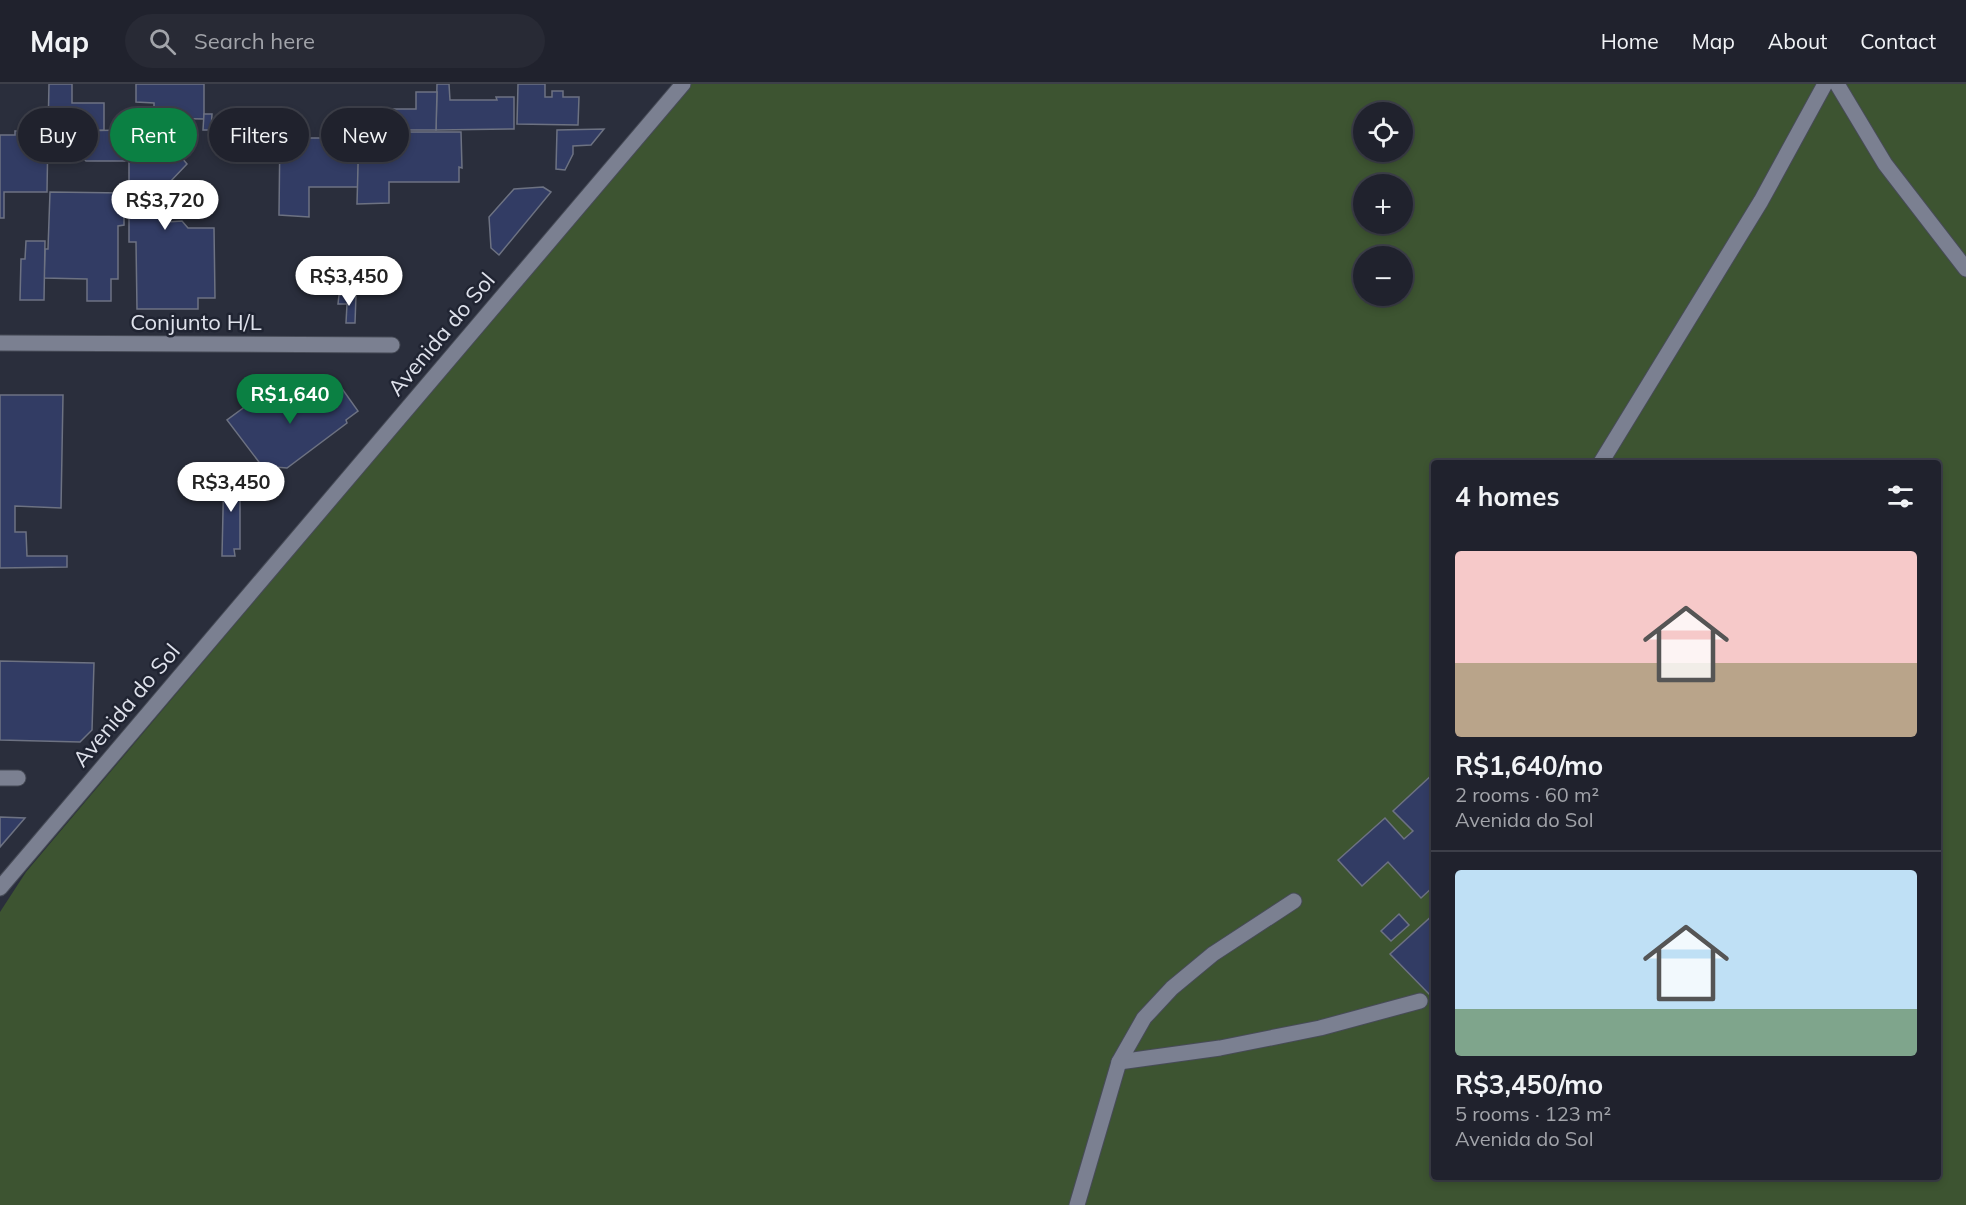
<!DOCTYPE html>
<meta charset="utf-8">
<style>
body{margin:0;font-family:Mulish,sans-serif;background:#282a35;color:#f1f3f6;height:100vh;display:flex;flex-direction:column;font-size:22px;white-space:nowrap}
*{box-sizing:border-box;margin:0}
p{font-size:20px;color:#a2a4aa}
.icon{flex:none;width:33px;height:33px;fill:none;stroke:currentColor;stroke-width:2;stroke-linecap:round;stroke-linejoin:round}
.map{position:relative;flex:1;overflow:hidden}
.panel{position:absolute;left:1431px;top:376px;width:510px;height:720px;display:flex;flex-direction:column;background:#20222d;border-radius:6px;box-shadow:0 3px 9px #0003,0 0 0 2px #3d3f49}
.panel>*{flex:none}
.banner{position:absolute;left:18px;top:24px;width:570px;height:54px;display:flex;gap:12px}
.controls{position:absolute;left:1353px;top:18px;display:grid;gap:12px}
.controls a{display:grid;place-items:center;width:60px;height:60px;border-radius:50%;background:#20222d;box-shadow:0 3px 9px #0003,0 0 0 2px #3d3f49;font-size:30px}
.price{position:absolute;translate:-50% -51px;padding:0 14px;border-radius:21px;background:#fff;color:#222;font-size:20px;line-height:39px;filter:drop-shadow(0 2px 3px #0008)}
.price::after{content:'';position:absolute;left:50%;top:36px;width:18px;height:14px;margin-left:-9px;background:inherit;clip-path:polygon(0 0,100% 0,50% 100%)}
.price.current{background:#0b8043;color:#fff}
ul{padding:0;list-style:none}
li{display:grid;align-content:center;gap:12px;height:318px;padding:0 24px}
li+li{border-top:2px solid #3d3f49}
li span{display:grid;place-items:center;height:186px;border-radius:6px;color:#555}
li>.icon{margin-inline-start:auto}
span .icon{width:108px;height:108px;fill:#fffc;stroke-width:1}
li b{font-size:26px}
h2{display:flex;justify-content:space-between;align-items:center;height:72px;padding:0 24px;font-size:26px}
.tag{padding:0 21px;border-radius:27px;background:#20222d;box-shadow:0 3px 9px #0003,0 0 0 2px #3d3f49;font-size:21px;line-height:54px}
.tag.current{background:#0b8043;color:#fff}
header{display:flex;align-items:center;gap:36px;box-sizing:border-box;height:84px;padding:0 30px;background:#20222d;border-bottom:2px solid #3d3f49}
header strong{font-size:28px}
nav{display:flex;gap:33px;margin-inline-start:auto;font-size:21px}
.search{width:420px;height:54px;background:#282a35;display:flex;align-items:center;gap:15px;box-sizing:border-box;padding:0 21px;border-radius:33px;color:#a2a4aa;font-size:22px}
.map>svg:first-child{display:block}
.green{fill:#3d5431;fill-rule:evenodd}
.building{fill:#323c64;stroke:#6d7282;stroke-width:1.5}
.lines{fill:none;stroke-linecap:round;stroke-linejoin:round}
.lane-casing{stroke:#474b57;stroke-width:17}
.street-casing{stroke:#474b57;stroke-width:17}
.secondary-casing{stroke:#474b57;stroke-width:17}
.lane{stroke:#7b8091;stroke-width:15}
.street{stroke:#7b8091;stroke-width:15}
.secondary{stroke:#7b8091;stroke-width:15}
.labels{text-anchor:middle;dominant-baseline:central;stroke-width:5;stroke-linejoin:round;paint-order:stroke}
.street-label{font-size:22px;fill:#dfe2ec;stroke:#202432}
</style>
<header>
<strong>Map</strong>
<div class="search"><svg class="icon" aria-label="search" viewBox="0 0 24 24"><circle cx="10" cy="10" r="6"/><path d="M15 15l6 6"/></svg>Search here</div>
<nav><a>Home</a><a>Map</a><a>About</a><a>Contact</a></nav>
</header>
<div class="map">
<svg width="1966" height="1121" viewBox="0 0 1966 1121">
<rect width="100%" height="100%" fill="#2a2e3c"/>
<path class="green" d="M690,0H1966V1121H0V828L26,788ZM1364,28H1402V68H1364ZM1364,100H1402V140H1364ZM1364,172H1402V212H1364ZM1434,380H1938V1094H1434Z"/>
<g class="building">
<polygon points="49,0 72,0 72,19 104,19 104,46 48,47"/>
<polygon points="136,0 204,0 204,35 154,34 154,19 136,18"/>
<polygon points="437,0 449,0 450,16 497,16 496,13 514,13 514,45 436,46"/>
<polygon points="518,0 545,0 545,13 552,13 552,7 563,7 563,13 579,13 578,41 517,40"/>
<polygon points="416,8 437,8 436,46 359,46 359,25 416,25"/>
<polygon points="204,30 212,30 211,46 203,46"/>
<polygon points="280,45 280,57 247,57 247,46"/>
<polygon points="280,45 297,46 298,54 343,54 343,46 359,46 358,103 309,103 309,133 279,131"/>
<polygon points="604,45 591,61 573,62 573,70 565,86 556,85 557,46"/>
<polygon points="125,46 125,77 86,77 72,64 72,47"/>
<polygon points="359,46 375,46 375,48 461,48 462,84 459,83 459,98 389,98 389,119 357,120"/>
<polygon points="15,47 48,47 47,108 4,108 4,134 0,134 0,51 15,51"/>
<polygon points="155,47 161,53 182,53 182,74 187,80 168,100 168,138 182,137 188,144 214,144 215,214 198,214 198,225 137,225 136,158 129,158 129,72 125,72 125,55 148,54"/>
<polygon points="543,103 551,108 499,171 491,164 489,133 514,105"/>
<polygon points="50,108 124,109 124,141 118,142 118,195 111,195 111,217 87,217 87,195 44,194 45,165 48,165"/>
<polygon points="26,157 45,157 44,216 20,216 21,175 25,175"/>
<polygon points="339,211 356,211 355,239 346,239 347,220 338,220"/>
<polygon points="338,299 358,327 346,336 347,339 287,384 262,382 227,336 250,319 249,312 254,307 263,309 268,305 279,318 292,316 301,323 323,307 325,310"/>
<polygon points="0,311 63,311 61,424 15,422 15,448 26,448 27,472 67,472 67,483 0,484"/>
<polygon points="224,383 234,383 234,394 240,394 240,465 234,465 235,472 222,472"/>
<polygon points="0,577 94,579 92,646 80,658 0,656"/>
<polygon points="1434,689 1434,802 1421,814 1388,778 1362,802 1338,776 1385,734 1404,755 1413,747 1393,727"/>
<polygon points="0,733 25,734 0,763"/>
<polygon points="1399,830 1409,841 1391,857 1381,847"/>
<polygon points="1434,830 1434,905 1429,910 1390,870"/>
</g>
<g class="lines">
<defs>
<g id="lane">
<polyline points="1119,978 1220,964 1320,944 1420,917"/>
<polyline points="1077,1121 1119,978 1144,934 1172,904 1213,870 1294,817"/>
</g>
<g id="street">
<polyline points="1837,0 1885,80 1966,185"/>
<polyline points="0,259 392,261"/>
<polyline points="1600,380 1761,117 1825,0"/>
<polyline points="0,694 18,694"/>
</g>
<polyline id="secondary" points="0,804 683,0"/>
</defs>
<use href="#lane" class="lane-casing"/>
<use href="#street" class="street-casing"/>
<use href="#secondary" class="secondary-casing"/>
<use href="#lane" class="lane"/>
<use href="#street" class="street"/>
<use href="#secondary" class="secondary"/>
</g>
<g class="labels">
<g class="street-label">
<text x="196" y="238">Conjunto H/L</text>
<text transform="translate(441 250) rotate(-50)">Avenida do Sol</text>
<text transform="translate(126 621) rotate(-50)">Avenida do Sol</text>
</g>
</g>
</svg>
<div class="controls">
<a><svg class="icon" aria-label="locate" viewBox="0 0 24 24"><circle cx="12" cy="12" r="6"/><path d="M12 2v4M12 18v4M2 12h4M18 12h4"/></svg></a>
<a>+</a>
<a>−</a>
</div>
<b class="price" style="left:165px;top:147px">R$3,720</b>
<b class="price" style="left:349px;top:223px">R$3,450</b>
<b class="price current" style="left:290px;top:341px">R$1,640</b>
<b class="price" style="left:231px;top:429px">R$3,450</b>
<div class="banner">
<a class="tag">Buy</a>
<a class="tag current">Rent</a>
<a class="tag">Filters</a>
<a class="tag">New</a>
</div>
<section class="panel">
<h2>4 homes<svg class="icon" aria-label="filters" viewBox="0 0 24 24"><path d="M4 7h16M4 17h16"/><circle cx="9" cy="7" r="2"/><circle cx="15" cy="17" r="2"/></svg></h2>
<ul>
<li><span style="background:linear-gradient(#f6c9c9 60%,#b9a48a 0)"><svg class="icon" aria-label="home" viewBox="0 0 24 24"><path d="M3 11l9-7 9 7M6 9v11h12V9"/></svg></span><div><b>R$1,640/mo</b><p>2 rooms · 60 m²</p><p>Avenida do Sol</p></div></li>
<li><span style="background:linear-gradient(#bfe0f5 75%,#7fa58c 0)"><svg class="icon" aria-label="home" viewBox="0 0 24 24"><path d="M3 11l9-7 9 7M6 9v11h12V9"/></svg></span><div><b>R$3,450/mo</b><p>5 rooms · 123 m²</p><p>Avenida do Sol</p></div></li>
</ul>
</section>
</div>
